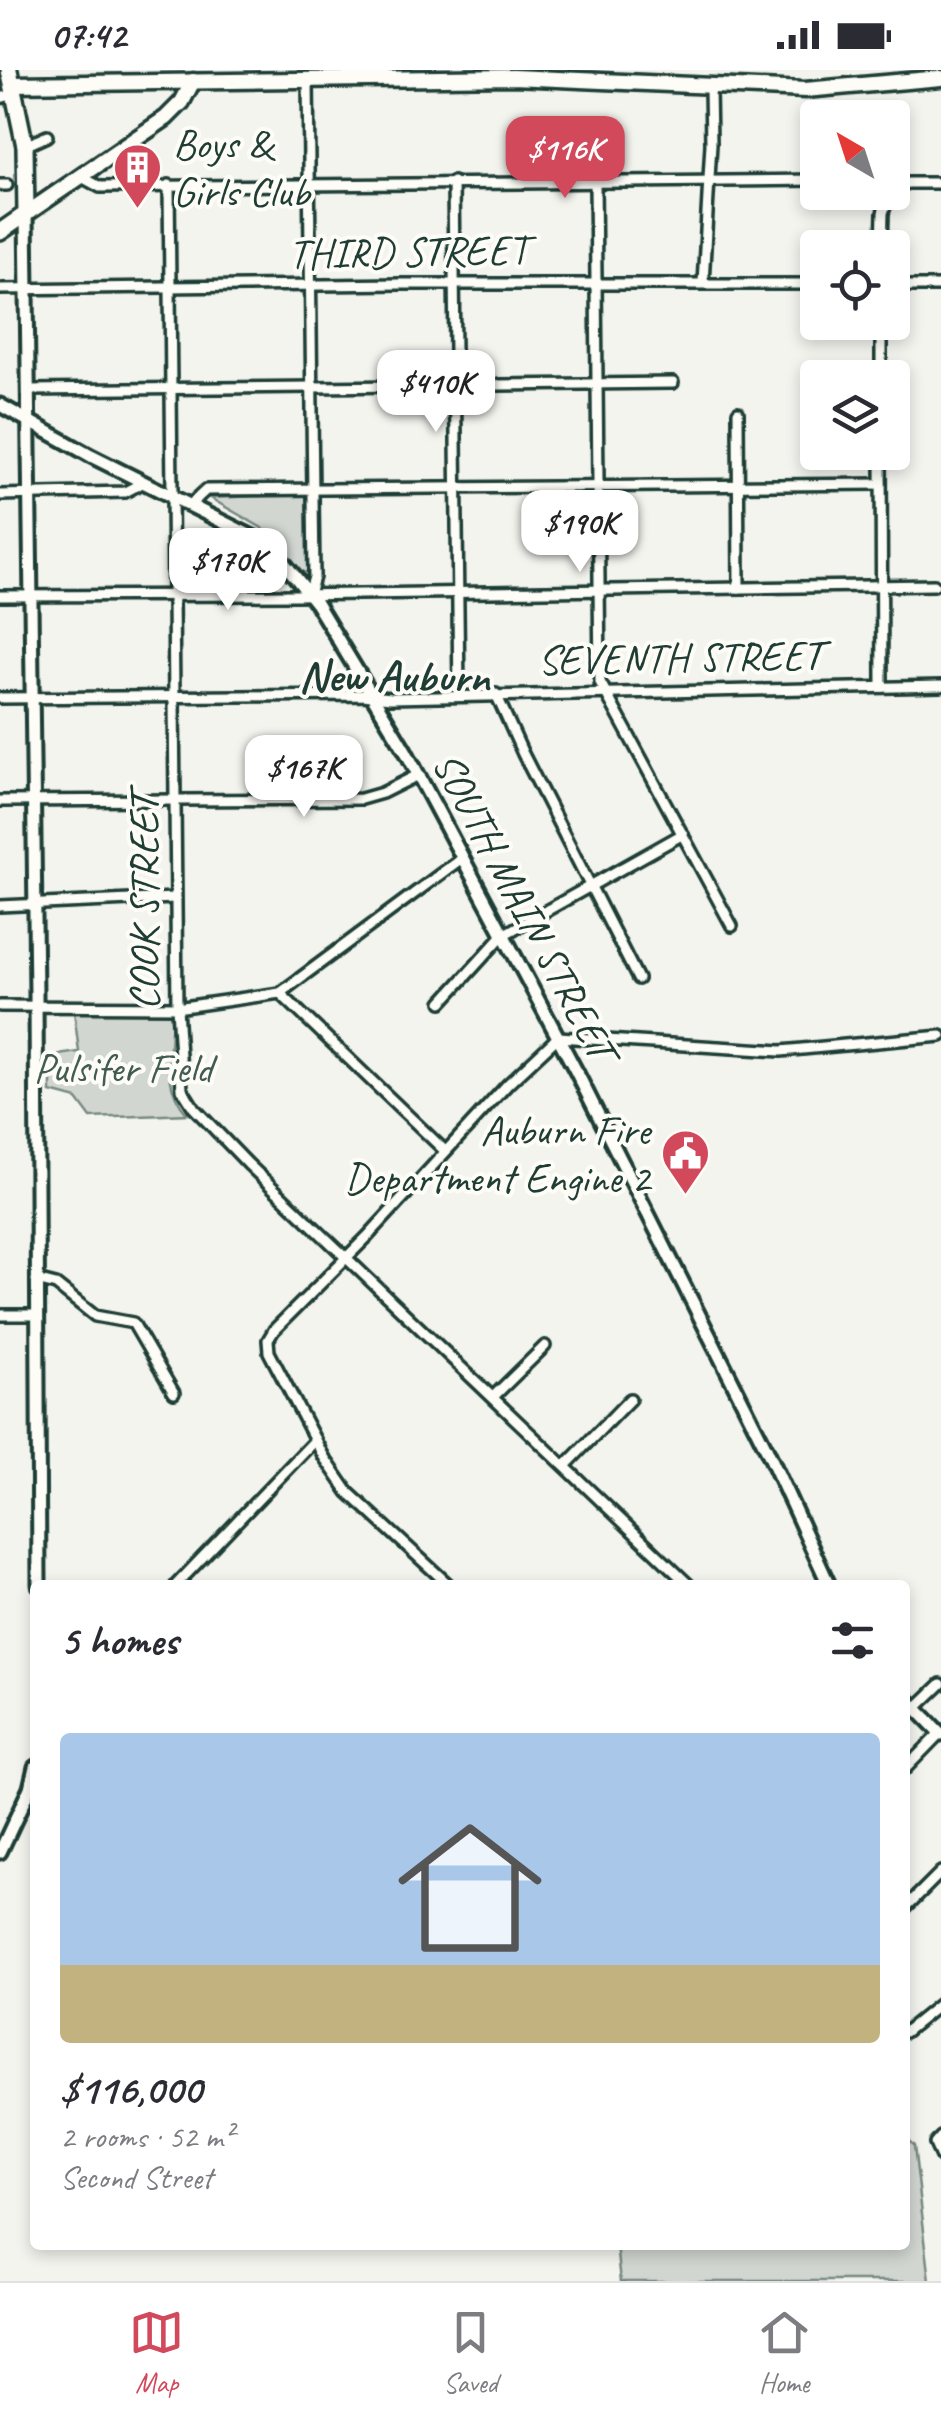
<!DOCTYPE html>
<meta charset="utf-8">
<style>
body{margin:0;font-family:Caveat,sans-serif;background:#f2f2f3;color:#2b2b33;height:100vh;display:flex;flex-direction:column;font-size:38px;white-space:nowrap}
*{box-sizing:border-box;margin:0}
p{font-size:32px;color:#7c7c81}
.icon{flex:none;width:55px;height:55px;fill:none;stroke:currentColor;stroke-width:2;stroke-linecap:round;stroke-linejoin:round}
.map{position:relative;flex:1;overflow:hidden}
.details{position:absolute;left:30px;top:1510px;width:880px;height:670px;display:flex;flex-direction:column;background:#fff;border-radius:10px;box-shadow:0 5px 15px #0003}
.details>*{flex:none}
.needle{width:65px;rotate:321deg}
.tools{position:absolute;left:800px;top:30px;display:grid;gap:20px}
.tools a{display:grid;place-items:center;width:110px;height:110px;border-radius:10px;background:#fff;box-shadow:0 5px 15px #0003;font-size:50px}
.price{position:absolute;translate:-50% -85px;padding:0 22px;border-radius:20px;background:#fff;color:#222;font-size:32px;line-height:65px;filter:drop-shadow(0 2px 5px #0008)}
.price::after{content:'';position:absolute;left:50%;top:60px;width:30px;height:22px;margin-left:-15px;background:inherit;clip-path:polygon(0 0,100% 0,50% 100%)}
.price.current{background:#d1495b;color:#fff}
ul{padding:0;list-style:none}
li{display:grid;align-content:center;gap:20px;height:530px;padding:0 30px}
li span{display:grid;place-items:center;height:310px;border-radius:10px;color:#555}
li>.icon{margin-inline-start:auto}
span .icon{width:180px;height:180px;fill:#fffc;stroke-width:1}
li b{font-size:42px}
h2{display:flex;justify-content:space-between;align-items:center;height:120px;padding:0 30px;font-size:42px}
.status{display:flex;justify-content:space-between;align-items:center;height:70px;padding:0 50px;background:#fff;direction:ltr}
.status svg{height:28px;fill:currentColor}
.menu{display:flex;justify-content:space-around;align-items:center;height:140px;border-top:2px solid #e1e1e2;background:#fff;font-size:28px;color:#7c7c81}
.menu a{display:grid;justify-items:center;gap:5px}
.menu .current{color:#d1495b}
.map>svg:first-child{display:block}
.green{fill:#d1d6d1;stroke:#788a82;stroke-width:2.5}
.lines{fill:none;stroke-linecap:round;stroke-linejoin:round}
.minor-casing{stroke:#1f3d34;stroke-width:16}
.tertiary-casing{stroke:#1f3d34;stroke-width:19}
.secondary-casing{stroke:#1f3d34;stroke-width:21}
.primary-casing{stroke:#1f3d34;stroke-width:22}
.minor{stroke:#fdfcf7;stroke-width:9}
.tertiary{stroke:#fdfcf7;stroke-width:11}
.secondary{stroke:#fdfcf7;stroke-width:14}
.primary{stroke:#fdfcf7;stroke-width:15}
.labels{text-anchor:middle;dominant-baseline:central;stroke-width:8;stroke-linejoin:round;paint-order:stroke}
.poi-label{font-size:42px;fill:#1f3d34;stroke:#fdfcf7;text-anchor:start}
.street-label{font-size:42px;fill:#1f3d34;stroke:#fdfcf7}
.park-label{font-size:42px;fill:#435c53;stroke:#fdfcf7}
.neighbourhood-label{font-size:45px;font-weight:bold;fill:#1f3d34;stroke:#fdfcf7}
</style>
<div class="status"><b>07:42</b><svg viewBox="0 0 49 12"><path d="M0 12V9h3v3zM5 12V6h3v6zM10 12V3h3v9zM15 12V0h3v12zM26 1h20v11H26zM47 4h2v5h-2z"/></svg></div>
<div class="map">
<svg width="941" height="2211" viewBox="0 0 941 2211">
<rect width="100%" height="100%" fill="#f4f4ef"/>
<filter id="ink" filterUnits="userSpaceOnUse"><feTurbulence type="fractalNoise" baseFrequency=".01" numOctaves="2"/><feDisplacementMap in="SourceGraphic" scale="20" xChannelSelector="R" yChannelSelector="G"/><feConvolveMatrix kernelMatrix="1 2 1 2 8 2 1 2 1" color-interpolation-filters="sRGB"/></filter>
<g filter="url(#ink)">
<g class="green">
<polygon points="307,424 308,503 303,502 262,458 210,428"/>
<path d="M166,940L172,945C171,984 161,1013 187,1044L91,1048L77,1029L51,1022V986L79,982L74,941Z"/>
<polygon points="905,2067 914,2076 930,2211 621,2211 617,2175 905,2175"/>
</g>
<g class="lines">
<defs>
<g id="minor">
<polyline points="308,10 314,507 309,524"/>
<polyline points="0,28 15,24"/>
<polyline points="25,76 47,66"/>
<polyline points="80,106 100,117 818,110"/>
<polyline points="595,111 600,612 732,856"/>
<polyline points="453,112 459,625"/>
<polyline points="0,115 7,115"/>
<polyline points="169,115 177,937 182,1019 194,1038 248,1094 689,1515"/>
<polyline points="892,120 908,113 941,113"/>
<polyline points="882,178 883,143 890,122"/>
<polyline points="703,213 711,74 710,18"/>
<polyline points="892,216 941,216"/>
<polyline points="0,219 400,214 818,214"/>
<polyline points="881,252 881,308"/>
<polyline points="29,320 673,313"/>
<polyline points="738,342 739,518"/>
<polyline points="881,382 882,617"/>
<polyline points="0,425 125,422 144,412"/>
<polyline points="191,434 206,420 881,414"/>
<polyline points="0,526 297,525 934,515"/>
<polyline points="496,624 523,684 638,909"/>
<polyline points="0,628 362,625 391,628 941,616"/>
<polyline points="0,731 361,729 382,723 418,705"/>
<polyline points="0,836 175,828"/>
<polyline points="280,923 445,1081"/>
<polyline points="442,932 503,865 683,764"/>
<polyline points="0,936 183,937 280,923 462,788"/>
<polyline points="36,1210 56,1215 95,1246 133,1253 174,1323"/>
<polyline points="0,1245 37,1245"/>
<polyline points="493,1327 545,1276"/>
<polyline points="565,1396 630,1329"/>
<polyline points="176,1515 315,1370"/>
<polyline points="449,1515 348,1422 324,1387 269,1282 268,1270 274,1260 367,1167 508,1014 558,967 781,981 941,966"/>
<polyline points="916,1638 941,1614"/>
<polyline points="905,1699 940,1663"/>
<polyline points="905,1838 941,1802"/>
<polyline points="905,1962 941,1933"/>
<polyline points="941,2067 935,2074 941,2087"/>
</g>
<g id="tertiary">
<polyline points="26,144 36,924 39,1515"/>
<polyline points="0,335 91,386 257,469 285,494 316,533 405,680 576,1001 767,1380 829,1515"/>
<polyline points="905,1627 941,1664"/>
<polyline points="0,1782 30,1718 35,1697"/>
</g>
<g id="secondary">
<polyline points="13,14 513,7 805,20 941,8"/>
<polyline points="26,144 166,48 182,32 193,11"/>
</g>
<polyline id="primary" points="0,162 26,144 25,76 9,0"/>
</defs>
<use href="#minor" class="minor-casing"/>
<use href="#tertiary" class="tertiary-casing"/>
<use href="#secondary" class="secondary-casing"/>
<use href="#primary" class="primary-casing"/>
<use href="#minor" class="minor"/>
<use href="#tertiary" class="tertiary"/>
<use href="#secondary" class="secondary"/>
<use href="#primary" class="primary"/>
</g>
</g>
<defs>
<symbol id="building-pin" viewBox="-11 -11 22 30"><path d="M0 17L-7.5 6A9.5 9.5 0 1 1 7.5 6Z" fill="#d1495b" stroke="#fdfcf7"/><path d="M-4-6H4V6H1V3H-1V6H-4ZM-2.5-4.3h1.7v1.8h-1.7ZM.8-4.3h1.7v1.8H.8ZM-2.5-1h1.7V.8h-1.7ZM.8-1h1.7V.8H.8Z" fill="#fff"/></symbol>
<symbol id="civic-pin" viewBox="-11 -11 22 30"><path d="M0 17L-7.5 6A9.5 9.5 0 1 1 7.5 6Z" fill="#d1495b" stroke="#fdfcf7"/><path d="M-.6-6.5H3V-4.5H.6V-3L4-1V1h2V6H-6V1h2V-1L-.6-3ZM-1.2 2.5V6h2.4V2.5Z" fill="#fff"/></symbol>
</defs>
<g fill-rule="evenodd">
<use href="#building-pin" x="110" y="70" width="55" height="75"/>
<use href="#civic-pin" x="658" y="1056" width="55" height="75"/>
</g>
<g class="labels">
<g class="poi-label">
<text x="173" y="74">Boys &amp;<tspan x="173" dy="48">Girls Club</tspan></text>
<text x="650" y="1060" text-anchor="end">Auburn Fire<tspan x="650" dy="48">Department Engine 2</tspan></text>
</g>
<g class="street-label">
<text transform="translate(408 182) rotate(-1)">THIRD STREET</text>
<text transform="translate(680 588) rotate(-1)">SEVENTH STREET</text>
<text transform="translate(144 832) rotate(-90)">COOK STREET</text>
<text transform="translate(524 836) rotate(62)">SOUTH MAIN STREET</text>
</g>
<g class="park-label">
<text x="123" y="998">Pulsifer Field</text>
</g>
<g class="neighbourhood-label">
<text x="394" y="606">New Auburn</text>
</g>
</g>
</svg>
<div class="tools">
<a><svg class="needle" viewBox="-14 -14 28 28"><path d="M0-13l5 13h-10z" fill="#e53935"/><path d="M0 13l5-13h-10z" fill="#7c7c81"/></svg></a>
<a><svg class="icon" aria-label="locate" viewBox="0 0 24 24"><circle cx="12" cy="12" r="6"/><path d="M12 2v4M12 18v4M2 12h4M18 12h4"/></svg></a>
<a><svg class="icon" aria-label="layers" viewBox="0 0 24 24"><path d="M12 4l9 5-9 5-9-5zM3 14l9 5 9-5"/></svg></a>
</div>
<b class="price current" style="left:565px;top:131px">$116K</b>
<b class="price" style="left:436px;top:365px">$410K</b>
<b class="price" style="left:580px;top:505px">$190K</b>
<b class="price" style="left:228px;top:543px">$170K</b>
<b class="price" style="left:304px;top:750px">$167K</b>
<section class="details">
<h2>5 homes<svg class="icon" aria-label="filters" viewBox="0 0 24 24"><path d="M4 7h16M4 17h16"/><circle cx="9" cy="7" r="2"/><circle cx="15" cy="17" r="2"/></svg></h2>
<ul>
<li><span style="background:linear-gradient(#a9c7e8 75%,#c2b280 0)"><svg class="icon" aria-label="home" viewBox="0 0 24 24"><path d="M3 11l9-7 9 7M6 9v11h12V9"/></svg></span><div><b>$116,000</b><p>2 rooms · 52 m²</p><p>Second Street</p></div></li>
</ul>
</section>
</div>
<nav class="menu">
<a class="current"><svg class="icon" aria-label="map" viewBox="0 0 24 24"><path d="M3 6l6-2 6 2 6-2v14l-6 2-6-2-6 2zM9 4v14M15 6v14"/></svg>Map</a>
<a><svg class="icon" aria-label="saved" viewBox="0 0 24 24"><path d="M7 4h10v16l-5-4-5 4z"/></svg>Saved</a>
<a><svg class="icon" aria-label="home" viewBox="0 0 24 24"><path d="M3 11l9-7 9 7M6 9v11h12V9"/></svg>Home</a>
</nav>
